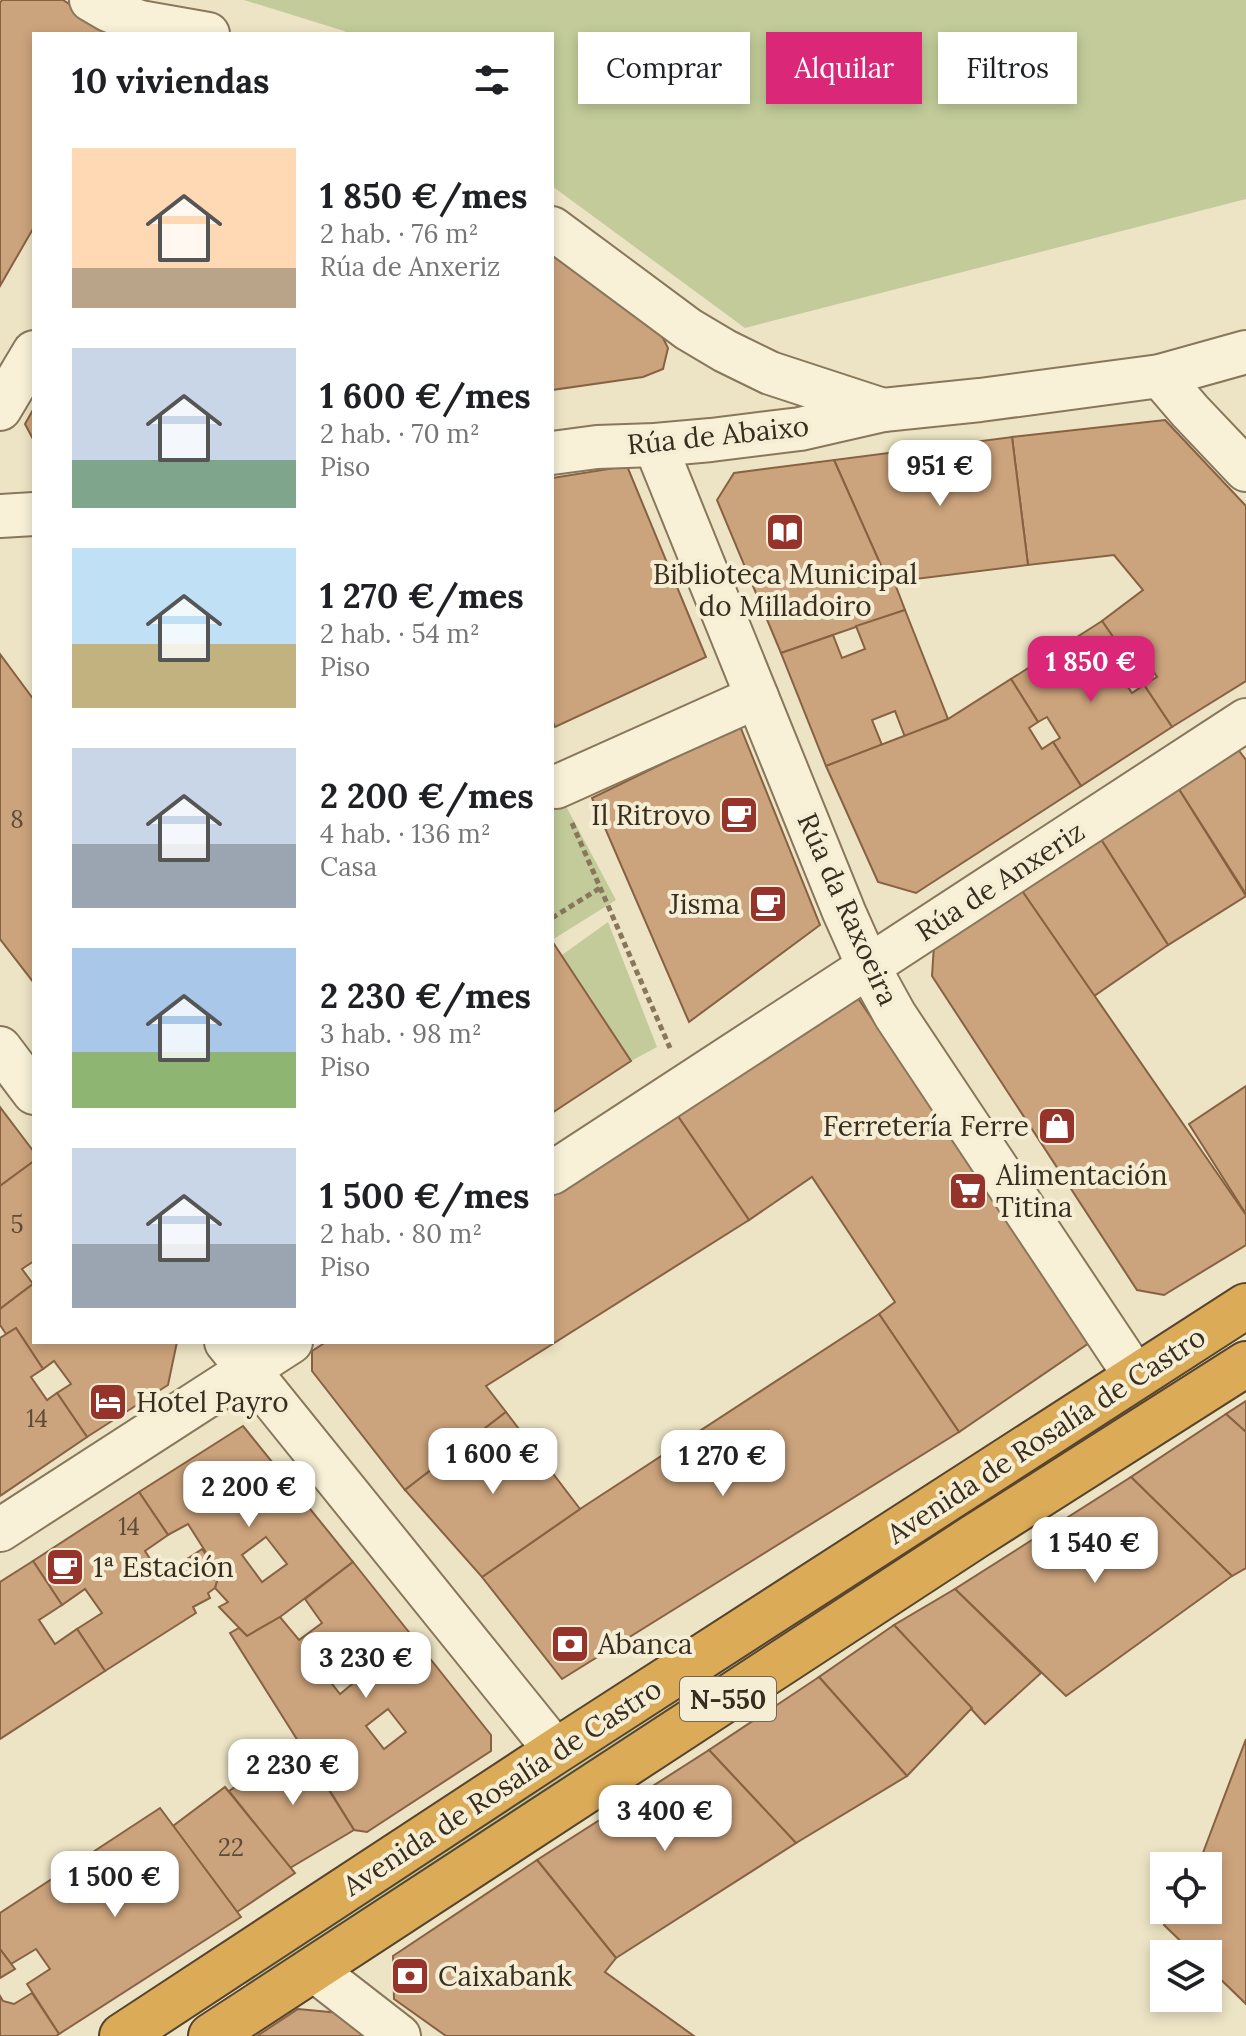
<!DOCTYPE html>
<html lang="es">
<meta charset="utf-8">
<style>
body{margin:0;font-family:Lora,serif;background:#f2f2f2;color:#202124;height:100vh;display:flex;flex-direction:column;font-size:30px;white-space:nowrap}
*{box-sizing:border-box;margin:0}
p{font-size:26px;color:#757577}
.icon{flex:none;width:44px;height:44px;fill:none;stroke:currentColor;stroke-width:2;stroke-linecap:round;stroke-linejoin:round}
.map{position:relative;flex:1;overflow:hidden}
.side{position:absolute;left:32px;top:32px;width:522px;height:1312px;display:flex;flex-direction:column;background:#fff;border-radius:0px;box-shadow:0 4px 12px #0003}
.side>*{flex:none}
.banner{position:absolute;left:578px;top:32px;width:548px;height:72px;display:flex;gap:16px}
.tools{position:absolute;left:1150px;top:1852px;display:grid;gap:16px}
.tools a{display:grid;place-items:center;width:72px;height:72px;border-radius:0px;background:#fff;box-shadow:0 4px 12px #0003;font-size:40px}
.price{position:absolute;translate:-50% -68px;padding:0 18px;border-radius:16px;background:#fff;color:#222;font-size:26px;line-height:52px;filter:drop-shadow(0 2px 4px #0008)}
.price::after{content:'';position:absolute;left:50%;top:48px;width:24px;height:18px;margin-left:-12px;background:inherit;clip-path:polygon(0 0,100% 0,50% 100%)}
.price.current{background:#db2777;color:#fff}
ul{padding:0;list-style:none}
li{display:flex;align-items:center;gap:24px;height:200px;padding:0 40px}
li span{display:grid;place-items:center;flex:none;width:224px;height:160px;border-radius:0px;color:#555}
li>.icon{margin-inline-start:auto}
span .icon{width:96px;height:96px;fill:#fffc;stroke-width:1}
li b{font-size:34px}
h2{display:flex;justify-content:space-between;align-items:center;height:96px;padding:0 40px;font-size:34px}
.tag{padding:0 28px;border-radius:0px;background:#fff;box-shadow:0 4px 12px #0003;font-size:28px;line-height:72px}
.tag.current{background:#db2777;color:#fff}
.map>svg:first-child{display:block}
.green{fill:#c2cb99}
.building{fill:#cba37c;stroke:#876242;stroke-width:2;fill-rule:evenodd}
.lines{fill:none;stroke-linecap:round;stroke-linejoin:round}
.street-casing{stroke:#88775b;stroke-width:46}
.highway-casing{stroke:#56442f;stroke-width:48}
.path{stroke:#88775b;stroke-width:5;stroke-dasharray:6 4;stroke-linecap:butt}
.street{stroke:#f8f1d8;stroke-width:42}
.highway{stroke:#dbab58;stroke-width:44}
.labels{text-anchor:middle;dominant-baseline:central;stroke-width:8;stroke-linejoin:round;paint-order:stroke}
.number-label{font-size:24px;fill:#5e4a36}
.shield{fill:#f5eed5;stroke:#716756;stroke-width:2}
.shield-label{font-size:26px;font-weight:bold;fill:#392d1f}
.street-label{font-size:28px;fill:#392d1f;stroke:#f5eed5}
.poi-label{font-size:28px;fill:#392d1f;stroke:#f5eed5;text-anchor:start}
</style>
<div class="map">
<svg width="1246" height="2036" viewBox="0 0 1246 2036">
<rect width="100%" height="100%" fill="#ede4c5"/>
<g class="green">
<polygon points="244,0 1246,0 1246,199 745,328 552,186 552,34 348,34 344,31"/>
<polygon points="552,780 616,900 552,940"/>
<polygon points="608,922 657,1047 631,1061 562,955"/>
<polygon points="1165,1381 1169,1389 249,1988 244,1981 884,1568"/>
</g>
<g class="building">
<polygon points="2,0 63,0 116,34 34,34 34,227 0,286 0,3"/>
<polygon points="552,255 662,336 668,348 663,369 643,377 552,390"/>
<polygon points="34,408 34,441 25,424"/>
<polygon points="1165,420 1246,506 1246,681 1172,727 1144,685 1157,677 1141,652 1129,660 1102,621 1143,590 1114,555 1028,565 1012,437"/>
<polygon points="1012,437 1028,565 916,579 915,572 886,577 834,460"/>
<polygon points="834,460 886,577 892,576 905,610 781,653 717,500 734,473"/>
<polygon points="627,466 706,657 555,727 552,720 552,478"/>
<polygon points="905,610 948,719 905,737 895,711 872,720 882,745 826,766 781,653 833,635 842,658 865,649 856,626"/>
<polygon points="1102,621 1129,660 1116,669 1132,693 1144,685 1172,727 1081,786 1053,742 1060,738 1047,717 1038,722 1011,679"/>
<polygon points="0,654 34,700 34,983 0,939"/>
<polygon points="1011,679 1038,722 1029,728 1042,749 1053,742 1081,786 916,893 878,882 826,766 948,719"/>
<polygon points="740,726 820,925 689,1022 592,798"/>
<polygon points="1237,748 1246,760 1246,894 1175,783"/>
<polygon points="1175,783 1246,896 1168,945 1097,833"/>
<polygon points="1097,833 1168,945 1094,996 1018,885"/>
<polygon points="1018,885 1246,1215 1246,1245 1164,1295 1137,1290 932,976 934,945"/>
<polygon points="552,941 631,1061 552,1113"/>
<polygon points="853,991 1092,1341 959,1432 879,1314 895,1302 812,1177 749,1220 675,1112"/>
<polygon points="1246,1086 1246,1214 1189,1124"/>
<polygon points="0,1107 34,1152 34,1161 0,1186"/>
<polygon points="675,1112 749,1220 486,1386 506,1412 405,1490 312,1371 312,1351 326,1342 552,1342 552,1193"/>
<polygon points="34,1161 34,1261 22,1269 33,1284 0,1309 0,1186"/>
<polygon points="33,1284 34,1342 177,1342 168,1385 87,1437 57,1393 71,1384 54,1361 43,1369 16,1328 6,1334 0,1325 0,1309"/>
<polygon points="879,1314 959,1432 562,1679 482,1577 580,1509"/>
<polygon points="16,1328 43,1369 31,1377 47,1400 57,1393 87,1437 0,1496 0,1338"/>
<polygon points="1246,1401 1246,1432 1226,1414"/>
<polygon points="506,1412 580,1509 482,1577 405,1490"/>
<polygon points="1226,1414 1246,1432 1246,1568 1232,1576 1131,1477"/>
<path d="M243,1426L353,1562L280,1617L247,1636L219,1607L228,1602L215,1588L219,1573L188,1524L168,1535L139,1492ZM266,1537L287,1564L262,1582L242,1555Z"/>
<polygon points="1131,1477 1232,1576 1066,1696 955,1589"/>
<polygon points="139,1492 168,1535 145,1551 161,1576 202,1549 219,1573 215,1588 208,1593 210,1598 193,1607 196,1613 105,1671 77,1629 102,1613 85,1589 62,1605 33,1561"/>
<polygon points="33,1561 62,1605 39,1620 55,1644 77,1629 105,1671 0,1739 0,1582"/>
<path d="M353,1562L491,1735V1751L367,1832L354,1830L327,1786L351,1768L331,1744L310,1760L230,1633L239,1628L247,1636L280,1617L299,1640L322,1623L305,1599ZM346,1653L363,1675L340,1694L322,1671ZM388,1709L406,1732L384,1749L366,1726Z"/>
<polygon points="955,1589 1041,1673 985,1724 894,1625"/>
<polygon points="894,1625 972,1708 907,1776 819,1677"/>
<polygon points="819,1677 907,1776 796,1843 709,1750"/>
<polygon points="1246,1739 1246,2004 1208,1967 1208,1954 1194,1954 1164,1925 1173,1910 1208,1910 1208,1866 1198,1866"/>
<polygon points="300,1744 354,1830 290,1868 229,1791"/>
<polygon points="709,1750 796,1843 616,1958 537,1860"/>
<polygon points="225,1787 295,1873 237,1912 173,1826"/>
<polygon points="160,1808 241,1917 59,2034 27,1984 50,1969 36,1949 11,1964 0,1949 0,1913"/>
<polygon points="537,1860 616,1958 605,1972 694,2036 446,2036 394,1999 393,1956"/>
<polygon points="0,1949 15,1969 0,1978"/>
<polygon points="32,1993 59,2034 56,2036 0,2036 0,1996 3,2001 14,2004"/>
<polygon points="298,2009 340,2013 373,2036 257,2036"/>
</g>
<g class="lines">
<defs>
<g id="street">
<polyline points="91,0 108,10 140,22 208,34"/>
<polyline points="552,228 688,329 725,351 770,373 883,410 980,400 1160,376 1246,352"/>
<polyline points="1160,376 1190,411 1246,470"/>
<polyline points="0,409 34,352"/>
<polyline points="655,445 844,912 868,966 895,1015 1136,1377"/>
<polyline points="552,453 597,447 655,445 711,440 800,429 883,410"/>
<polyline points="0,516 34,514"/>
<polyline points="556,787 757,697"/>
<polyline points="0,1048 34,1093"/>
<polyline points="552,1173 1246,720"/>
<polyline points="226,1342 556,1751"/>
<polyline points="0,1530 291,1342"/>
<polyline points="314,1970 399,2036"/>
</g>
<g id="highway">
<polyline points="122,2036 556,1751 1246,1306"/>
<polyline points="211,2036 974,1537 1246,1364"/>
</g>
</defs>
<use href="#street" class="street-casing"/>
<use href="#highway" class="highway-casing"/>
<g class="path">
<polyline points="572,823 670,1048"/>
<polyline points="552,918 600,888"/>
</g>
<use href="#street" class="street"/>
<use href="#highway" class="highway"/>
</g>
<defs>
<symbol id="library-square" viewBox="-11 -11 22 22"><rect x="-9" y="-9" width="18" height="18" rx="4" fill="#96342c" stroke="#f5eed5"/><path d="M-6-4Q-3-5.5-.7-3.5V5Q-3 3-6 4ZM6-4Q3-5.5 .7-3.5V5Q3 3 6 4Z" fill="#fff"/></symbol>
<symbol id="cafe-square" viewBox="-11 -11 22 22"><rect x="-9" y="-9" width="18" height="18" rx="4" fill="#96342c" stroke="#f5eed5"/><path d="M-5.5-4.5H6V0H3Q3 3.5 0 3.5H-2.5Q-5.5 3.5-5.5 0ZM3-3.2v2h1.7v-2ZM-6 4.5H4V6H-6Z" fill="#fff"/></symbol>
<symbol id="shop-square" viewBox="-11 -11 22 22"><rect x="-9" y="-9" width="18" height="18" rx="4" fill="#96342c" stroke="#f5eed5"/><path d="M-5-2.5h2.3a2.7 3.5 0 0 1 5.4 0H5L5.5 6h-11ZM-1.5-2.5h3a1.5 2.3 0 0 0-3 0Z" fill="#fff"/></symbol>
<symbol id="supermarket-square" viewBox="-11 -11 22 22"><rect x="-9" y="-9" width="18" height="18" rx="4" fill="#96342c" stroke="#f5eed5"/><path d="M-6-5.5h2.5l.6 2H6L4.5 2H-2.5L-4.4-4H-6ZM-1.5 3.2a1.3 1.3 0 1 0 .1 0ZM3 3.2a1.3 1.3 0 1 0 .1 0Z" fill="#fff"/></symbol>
<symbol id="hotel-square" viewBox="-11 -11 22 22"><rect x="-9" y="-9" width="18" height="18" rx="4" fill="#96342c" stroke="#f5eed5"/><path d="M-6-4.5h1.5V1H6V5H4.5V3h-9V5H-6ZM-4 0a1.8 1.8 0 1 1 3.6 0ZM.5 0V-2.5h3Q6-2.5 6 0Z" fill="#fff"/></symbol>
<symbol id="bank-square" viewBox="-11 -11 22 22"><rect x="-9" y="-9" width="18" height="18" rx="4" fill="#96342c" stroke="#f5eed5"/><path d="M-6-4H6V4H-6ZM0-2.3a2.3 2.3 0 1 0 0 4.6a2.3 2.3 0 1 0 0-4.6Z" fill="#fff"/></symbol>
</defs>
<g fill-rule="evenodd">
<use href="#library-square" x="763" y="510" width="44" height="44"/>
<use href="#cafe-square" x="717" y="793" width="44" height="44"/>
<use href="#cafe-square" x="746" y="882" width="44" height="44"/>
<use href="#shop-square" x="1035" y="1104" width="44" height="44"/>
<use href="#supermarket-square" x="946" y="1169" width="44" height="44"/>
<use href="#hotel-square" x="86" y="1380" width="44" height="44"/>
<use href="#cafe-square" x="43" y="1545" width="44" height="44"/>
<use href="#bank-square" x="548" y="1622" width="44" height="44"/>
<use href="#bank-square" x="388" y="1954" width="44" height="44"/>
</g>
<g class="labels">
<g class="number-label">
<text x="17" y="819">8</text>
<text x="17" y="1224">5</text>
<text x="37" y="1418">14</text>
<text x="129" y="1526">14</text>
<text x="231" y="1847">22</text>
</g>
<rect class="shield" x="680" y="1677" width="96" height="44" rx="6"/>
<g class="shield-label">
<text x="728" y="1699">N-550</text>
</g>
<g class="street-label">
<text transform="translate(718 435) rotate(-6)">Rúa de Abaixo</text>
<text transform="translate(1000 881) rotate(-33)">Rúa de Anxeriz</text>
<text transform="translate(848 909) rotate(66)">Rúa da Raxoeira</text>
<text transform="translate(1046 1435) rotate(-33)">Avenida de Rosalía de Castro</text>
<text transform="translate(502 1787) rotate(-33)">Avenida de Rosalía de Castro</text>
</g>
<g class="poi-label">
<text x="785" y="574" text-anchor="middle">Biblioteca Municipal<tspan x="785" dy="32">do Milladoiro</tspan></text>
<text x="711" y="815" text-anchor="end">Il Ritrovo</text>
<text x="740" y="904" text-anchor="end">Jisma</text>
<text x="1029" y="1126" text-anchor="end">Ferretería Ferre</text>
<text x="996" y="1175">Alimentación<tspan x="996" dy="32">Titina</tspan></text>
<text x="136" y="1402">Hotel Payro</text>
<text x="93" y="1567">1ª Estación</text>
<text x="598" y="1644">Abanca</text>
<text x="438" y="1976">Caixabank</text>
</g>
</g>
</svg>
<div class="tools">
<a><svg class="icon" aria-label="locate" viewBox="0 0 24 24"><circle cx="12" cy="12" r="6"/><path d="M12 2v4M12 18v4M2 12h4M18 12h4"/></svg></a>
<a><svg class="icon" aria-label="layers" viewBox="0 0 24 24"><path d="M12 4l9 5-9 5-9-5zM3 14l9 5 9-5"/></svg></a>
</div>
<b class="price" style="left:940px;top:508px">951 €</b>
<b class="price current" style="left:1091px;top:704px">1 850 €</b>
<b class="price" style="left:493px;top:1496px">1 600 €</b>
<b class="price" style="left:723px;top:1498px">1 270 €</b>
<b class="price" style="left:249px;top:1529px">2 200 €</b>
<b class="price" style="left:1095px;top:1585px">1 540 €</b>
<b class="price" style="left:366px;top:1700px">3 230 €</b>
<b class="price" style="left:293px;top:1807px">2 230 €</b>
<b class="price" style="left:665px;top:1853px">3 400 €</b>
<b class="price" style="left:115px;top:1919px">1 500 €</b>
<div class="banner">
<a class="tag">Comprar</a>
<a class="tag current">Alquilar</a>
<a class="tag">Filtros</a>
</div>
<section class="side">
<h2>10 viviendas<svg class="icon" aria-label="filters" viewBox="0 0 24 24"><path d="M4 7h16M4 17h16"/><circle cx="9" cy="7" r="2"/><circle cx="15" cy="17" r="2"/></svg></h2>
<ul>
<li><span style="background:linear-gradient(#ffd9b3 75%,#b9a48a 0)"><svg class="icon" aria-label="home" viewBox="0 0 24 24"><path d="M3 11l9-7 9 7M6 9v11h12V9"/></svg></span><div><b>1 850 €/mes</b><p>2 hab. · 76 m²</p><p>Rúa de Anxeriz</p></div></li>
<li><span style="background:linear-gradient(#c9d6e8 70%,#7fa58c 0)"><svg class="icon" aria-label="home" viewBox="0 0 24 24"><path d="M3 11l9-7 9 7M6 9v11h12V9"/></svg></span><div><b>1 600 €/mes</b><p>2 hab. · 70 m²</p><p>Piso</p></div></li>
<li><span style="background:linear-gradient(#bfe0f5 60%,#c2b280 0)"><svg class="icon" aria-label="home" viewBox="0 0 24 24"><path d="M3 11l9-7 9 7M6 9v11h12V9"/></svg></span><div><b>1 270 €/mes</b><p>2 hab. · 54 m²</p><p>Piso</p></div></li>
<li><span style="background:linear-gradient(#c9d6e8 60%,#9aa5b1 0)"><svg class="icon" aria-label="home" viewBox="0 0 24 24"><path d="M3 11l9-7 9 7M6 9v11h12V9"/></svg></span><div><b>2 200 €/mes</b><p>4 hab. · 136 m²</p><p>Casa</p></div></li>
<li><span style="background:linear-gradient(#a9c7e8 65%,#8fb573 0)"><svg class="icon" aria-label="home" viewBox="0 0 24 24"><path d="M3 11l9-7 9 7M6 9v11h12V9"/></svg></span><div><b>2 230 €/mes</b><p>3 hab. · 98 m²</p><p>Piso</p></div></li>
<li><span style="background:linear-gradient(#c9d6e8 60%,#9aa5b1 0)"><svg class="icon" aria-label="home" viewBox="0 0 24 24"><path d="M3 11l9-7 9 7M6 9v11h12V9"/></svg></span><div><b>1 500 €/mes</b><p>2 hab. · 80 m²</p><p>Piso</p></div></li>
</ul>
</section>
</div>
